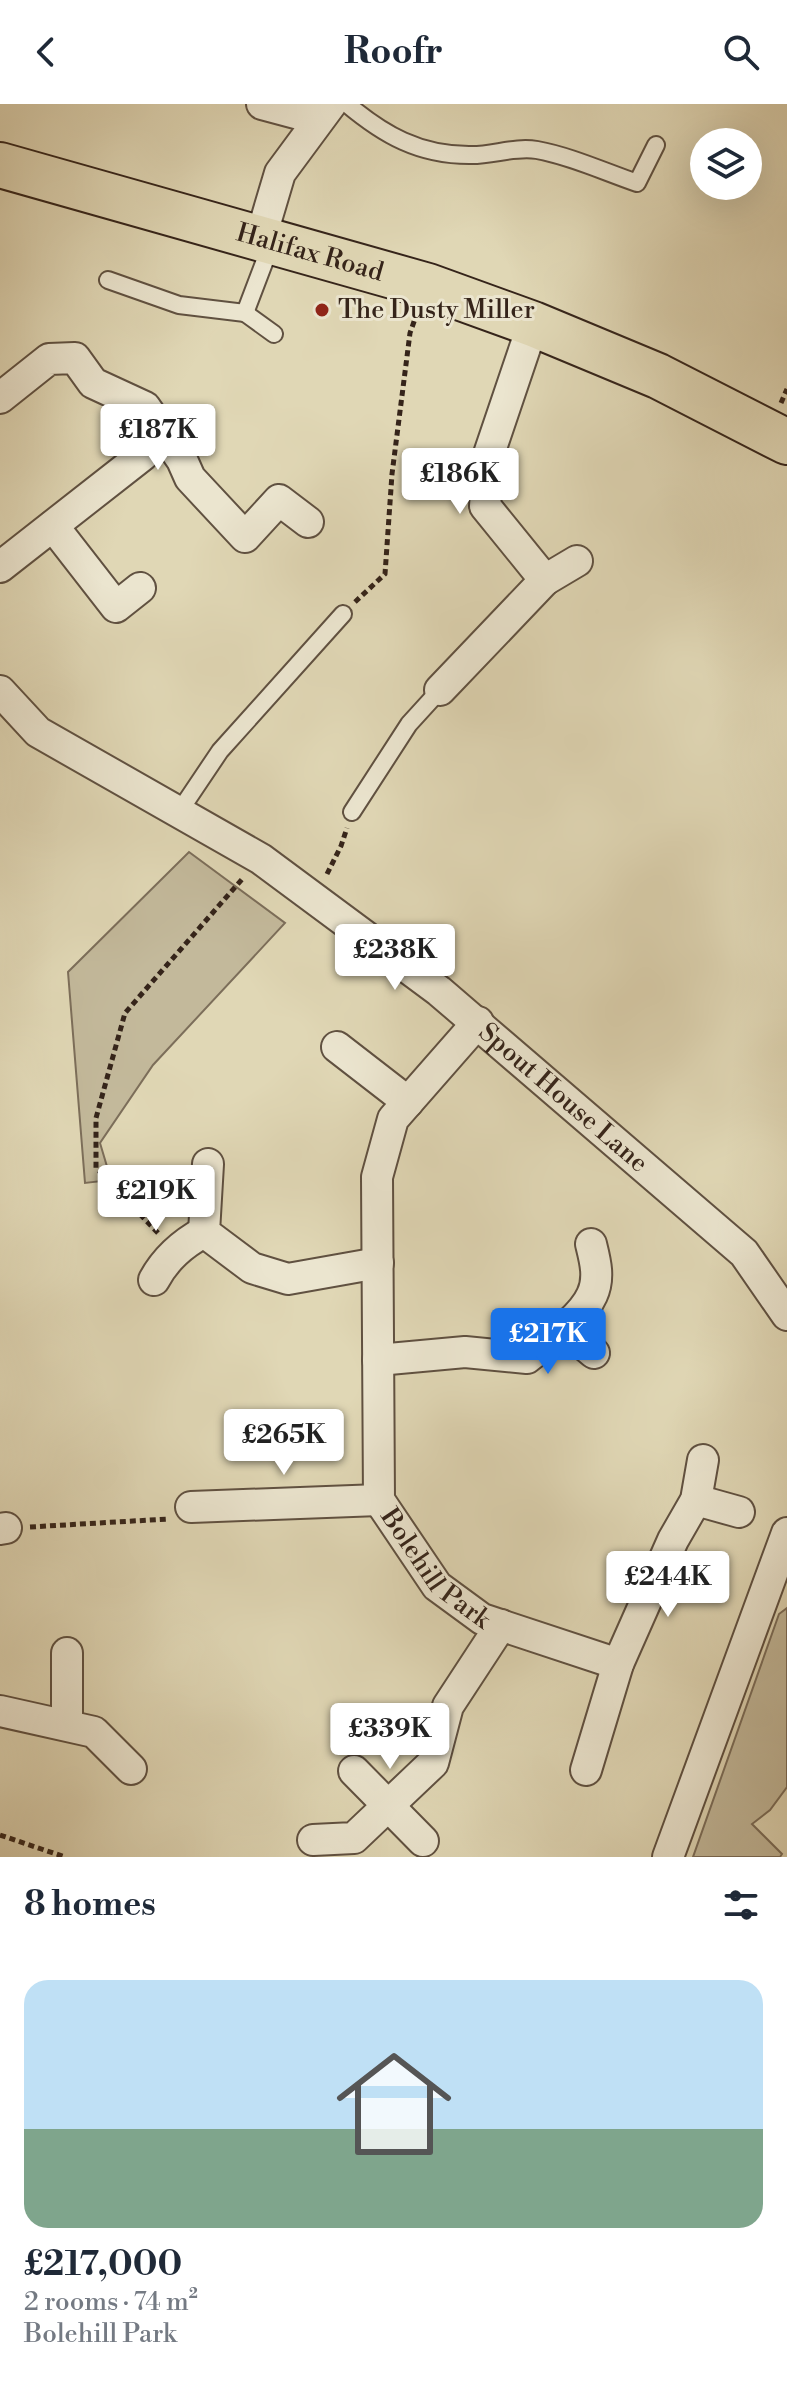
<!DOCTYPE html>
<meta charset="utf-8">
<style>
body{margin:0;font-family:"Libre Bodoni",serif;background:#f2f2f3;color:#1f2937;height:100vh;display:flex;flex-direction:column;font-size:30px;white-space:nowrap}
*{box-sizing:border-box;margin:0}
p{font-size:26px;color:#747a83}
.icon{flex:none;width:44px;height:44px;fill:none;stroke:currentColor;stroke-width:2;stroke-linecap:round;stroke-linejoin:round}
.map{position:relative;height:1753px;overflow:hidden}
.drawer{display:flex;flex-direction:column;background:#fff;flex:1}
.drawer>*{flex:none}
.fabs{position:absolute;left:690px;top:24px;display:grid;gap:16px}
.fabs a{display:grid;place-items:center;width:72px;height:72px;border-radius:50%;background:#fff;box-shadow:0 8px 32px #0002;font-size:40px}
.price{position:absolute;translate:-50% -68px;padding:0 18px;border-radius:8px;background:#fff;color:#222;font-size:26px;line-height:52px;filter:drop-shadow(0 2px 4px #0008)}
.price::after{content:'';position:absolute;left:50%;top:48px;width:24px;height:18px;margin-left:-12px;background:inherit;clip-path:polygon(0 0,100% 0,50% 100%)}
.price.selected{background:#1a73e8;color:#fff}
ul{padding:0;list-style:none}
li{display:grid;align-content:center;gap:16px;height:424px;padding:0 24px}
li span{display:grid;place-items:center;height:248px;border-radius:24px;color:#555}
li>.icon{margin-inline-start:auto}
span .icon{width:144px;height:144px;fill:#fffc;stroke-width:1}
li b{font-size:34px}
h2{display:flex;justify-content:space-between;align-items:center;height:96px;padding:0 24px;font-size:34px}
header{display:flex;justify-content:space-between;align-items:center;height:104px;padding:0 24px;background:#fff;font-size:36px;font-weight:700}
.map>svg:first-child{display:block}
.green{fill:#c3b99b;stroke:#7c6e5a;stroke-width:2}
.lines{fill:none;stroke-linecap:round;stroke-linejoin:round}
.lane-casing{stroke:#605141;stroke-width:20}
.street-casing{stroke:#605141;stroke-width:34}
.primary-casing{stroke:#35241a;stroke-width:48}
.path{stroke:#35241a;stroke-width:5;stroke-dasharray:6 4;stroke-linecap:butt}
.lane{stroke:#ebe5cf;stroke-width:16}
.street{stroke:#ebe5cf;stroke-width:30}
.primary{stroke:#e0d7b5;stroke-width:44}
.poi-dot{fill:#8f2418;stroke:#ebe5cf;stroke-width:3}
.labels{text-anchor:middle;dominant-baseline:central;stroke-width:6;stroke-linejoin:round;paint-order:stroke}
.street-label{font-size:26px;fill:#35241a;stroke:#ebe5cf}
.poi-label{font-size:26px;fill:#35241a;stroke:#ebe5cf;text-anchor:start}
</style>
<header><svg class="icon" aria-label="back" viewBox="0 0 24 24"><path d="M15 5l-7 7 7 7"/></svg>Roofr<svg class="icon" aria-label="search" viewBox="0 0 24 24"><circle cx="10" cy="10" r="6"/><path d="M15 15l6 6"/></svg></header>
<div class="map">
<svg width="787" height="1753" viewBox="0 0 787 1753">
<rect width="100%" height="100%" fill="#e0d7b5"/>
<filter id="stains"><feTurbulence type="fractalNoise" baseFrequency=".0025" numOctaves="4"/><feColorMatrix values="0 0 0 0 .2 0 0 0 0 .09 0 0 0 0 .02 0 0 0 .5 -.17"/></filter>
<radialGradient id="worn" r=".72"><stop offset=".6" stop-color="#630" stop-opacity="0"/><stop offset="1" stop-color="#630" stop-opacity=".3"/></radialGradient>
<g class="green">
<polygon points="189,748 285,819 153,961 100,1039 111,1076 85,1079 68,868"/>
<polygon points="787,1504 787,1683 770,1706 752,1720 782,1750 780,1753 693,1753 779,1510"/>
</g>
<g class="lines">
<defs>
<g id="lane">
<path d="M347,0C384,31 419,51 469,51C492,52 514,42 537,46C570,52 605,68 637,79L656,41"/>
<polyline points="108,176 179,201 245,209 272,138"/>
<polyline points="245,209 274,230"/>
<polyline points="179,708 220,647 343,510"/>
<polyline points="352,708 409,620 440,586"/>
</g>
<g id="street">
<polyline points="262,0 318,15"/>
<polyline points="261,133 280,69 331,0"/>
<polyline points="0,294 49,255 75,254 93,279 145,303 182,356 190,374 245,433 279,396 308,418"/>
<polyline points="53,422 116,503 140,484"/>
<polyline points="0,463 143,351"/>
<polyline points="545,476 577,457"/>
<polyline points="440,586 545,476 485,402 489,350 533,220"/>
<path id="s1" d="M0,587L38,628L261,755L439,887L744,1149L787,1211"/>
<path id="s2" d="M478,918L393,1015L377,1073L379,1396L437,1482L482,1515L618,1560"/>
<polyline points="337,943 408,998"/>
<polyline points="208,1060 204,1128 252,1164 288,1175 378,1159"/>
<path d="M154,1176C166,1154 182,1140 204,1128"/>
<polyline points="565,1225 594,1249"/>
<path d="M378,1256L465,1248L527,1254C547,1238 582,1214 592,1191C600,1174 595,1156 591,1140"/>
<polyline points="696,1396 739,1408"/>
<polyline points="191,1403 379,1396"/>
<polyline points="0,1425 6,1424"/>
<polyline points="67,1549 67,1621"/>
<polyline points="0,1607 94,1628 131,1665"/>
<polyline points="586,1666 618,1560 673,1436 696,1396 703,1356"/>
<polyline points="354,1667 423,1737"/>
<polyline points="313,1736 354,1734 433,1659 448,1602 501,1521"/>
<polyline points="668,1753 787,1429"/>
</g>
<g id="primary">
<path id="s3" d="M0,61L428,182L533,220L658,272L787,338"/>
</g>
</defs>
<use href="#lane" class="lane-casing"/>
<use href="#street" class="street-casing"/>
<use href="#primary" class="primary-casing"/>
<g class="path">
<polyline points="781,299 787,285"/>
<polyline points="355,498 385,470 392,370 410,229 416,212"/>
<polyline points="327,770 341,742 347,724"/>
<polyline points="158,1129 96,1064 96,1014 125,909 244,773"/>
<polyline points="30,1423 168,1415"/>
<polyline points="0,1731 65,1753"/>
</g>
<use href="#lane" class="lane"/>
<use href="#street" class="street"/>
<use href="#primary" class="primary"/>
</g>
<circle class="poi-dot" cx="322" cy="206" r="8"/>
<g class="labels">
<g class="street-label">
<text stroke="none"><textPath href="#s3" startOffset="322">Halifax Road</textPath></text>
<text stroke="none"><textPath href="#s1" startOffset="698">Spout House Lane</textPath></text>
<text stroke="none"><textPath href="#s2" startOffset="602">Bolehill Park</textPath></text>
</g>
<g class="poi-label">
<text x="338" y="206">The Dusty Miller</text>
</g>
</g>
<rect width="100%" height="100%" filter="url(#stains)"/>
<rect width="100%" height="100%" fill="url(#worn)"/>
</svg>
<div class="fabs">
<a><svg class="icon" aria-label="layers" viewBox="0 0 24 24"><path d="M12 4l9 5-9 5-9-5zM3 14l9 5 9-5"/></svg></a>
</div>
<b class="price" style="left:158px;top:368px">£187K</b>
<b class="price" style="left:460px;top:412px">£186K</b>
<b class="price" style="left:395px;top:888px">£238K</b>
<b class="price" style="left:156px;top:1129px">£219K</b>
<b class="price selected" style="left:548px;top:1272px">£217K</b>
<b class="price" style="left:284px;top:1373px">£265K</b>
<b class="price" style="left:668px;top:1515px">£244K</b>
<b class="price" style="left:390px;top:1667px">£339K</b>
</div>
<section class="drawer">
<h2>8 homes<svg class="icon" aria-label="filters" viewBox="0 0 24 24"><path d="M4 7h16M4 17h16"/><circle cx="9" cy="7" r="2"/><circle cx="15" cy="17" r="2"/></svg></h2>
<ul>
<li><span style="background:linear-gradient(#bfe0f5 60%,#7fa58c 0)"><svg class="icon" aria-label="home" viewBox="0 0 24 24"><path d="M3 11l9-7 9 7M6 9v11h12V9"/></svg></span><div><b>£217,000</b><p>2 rooms · 74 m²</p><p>Bolehill Park</p></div></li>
</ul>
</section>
